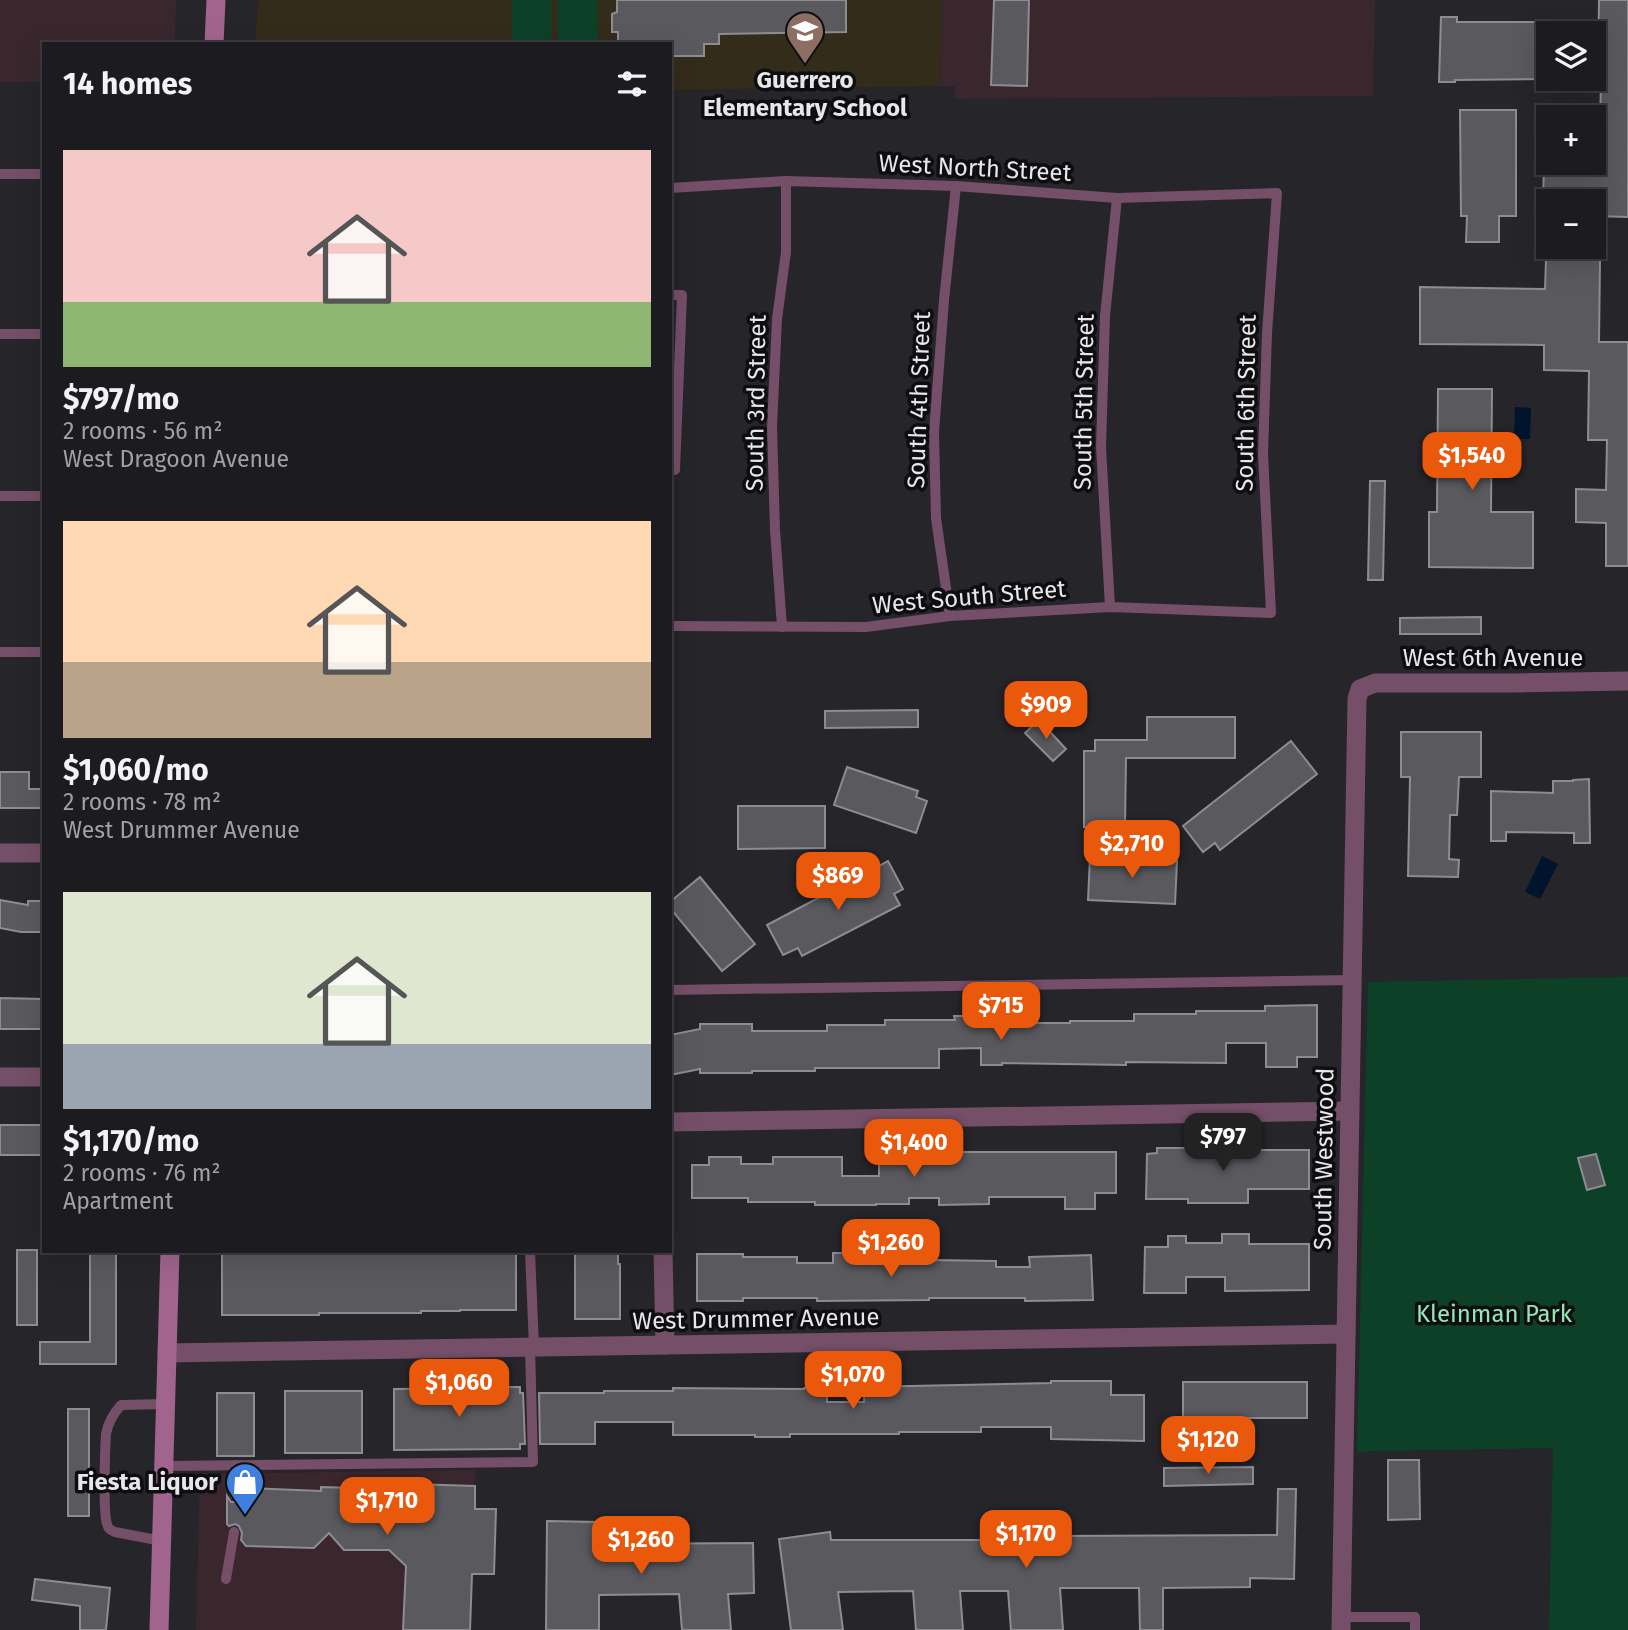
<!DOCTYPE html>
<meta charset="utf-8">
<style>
body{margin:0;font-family:"Fira Sans",sans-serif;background:#252529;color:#f1f3f6;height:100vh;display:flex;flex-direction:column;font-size:26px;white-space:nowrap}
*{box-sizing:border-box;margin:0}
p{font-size:23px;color:#a0a1a5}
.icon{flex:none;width:38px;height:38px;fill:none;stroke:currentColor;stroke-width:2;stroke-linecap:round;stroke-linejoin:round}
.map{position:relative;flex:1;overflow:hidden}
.side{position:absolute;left:42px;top:42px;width:630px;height:1211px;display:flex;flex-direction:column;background:#1c1c20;border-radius:0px;box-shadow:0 7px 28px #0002,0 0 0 2px #3a3a3e}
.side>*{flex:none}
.tools{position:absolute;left:1536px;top:21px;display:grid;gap:14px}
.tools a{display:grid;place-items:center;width:70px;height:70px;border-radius:0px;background:#1c1c20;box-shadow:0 7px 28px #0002,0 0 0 2px #3a3a3e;font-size:35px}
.price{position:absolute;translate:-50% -60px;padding:0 16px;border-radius:14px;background:#ea580c;color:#fff;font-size:23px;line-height:46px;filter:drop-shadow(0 2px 4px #0008)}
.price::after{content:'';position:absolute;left:50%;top:42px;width:21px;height:16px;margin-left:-10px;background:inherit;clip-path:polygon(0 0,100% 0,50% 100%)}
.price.active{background:#222;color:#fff}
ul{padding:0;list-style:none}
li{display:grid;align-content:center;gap:14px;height:371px;padding:0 21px}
li span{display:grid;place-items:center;height:217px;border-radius:0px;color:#555}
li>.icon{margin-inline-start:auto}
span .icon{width:126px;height:126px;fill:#fffc;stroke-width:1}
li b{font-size:30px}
h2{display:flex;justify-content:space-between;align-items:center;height:84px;padding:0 21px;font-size:30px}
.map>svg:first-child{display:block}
.commercial{fill:#39272d}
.education{fill:#332c1b}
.green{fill:#0c4128}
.water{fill:#00142e}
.building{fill:#59595e;stroke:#8c8c92;stroke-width:2}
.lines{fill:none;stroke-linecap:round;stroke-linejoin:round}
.service{stroke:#754f68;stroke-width:10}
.minor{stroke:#754f68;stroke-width:19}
.secondary{stroke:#a1658d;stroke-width:19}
.labels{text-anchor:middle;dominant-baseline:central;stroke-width:7;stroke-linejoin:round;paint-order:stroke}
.poi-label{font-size:24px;font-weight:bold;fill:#e7e7ea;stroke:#0e0e10}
.street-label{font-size:24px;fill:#e7e7ea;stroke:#0e0e10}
.park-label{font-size:24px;fill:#93e7b6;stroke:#0e0e10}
</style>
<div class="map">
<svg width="1628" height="1630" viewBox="0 0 1628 1630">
<rect width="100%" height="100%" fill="#25252a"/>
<g class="commercial">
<polygon points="0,0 176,0 175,44 44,44 44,82 0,82"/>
<polygon points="942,0 1375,0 1373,96 955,99 955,86 940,86"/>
<polygon points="475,1470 470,1630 196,1630 200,1474"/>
</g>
<polygon class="education" points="258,0 942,0 940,86 670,90 670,44 255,44"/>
<g class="green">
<rect x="512" y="0" width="39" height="44"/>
<polygon points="558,0 597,0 598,44 558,44"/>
<polygon points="1628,977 1628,1630 1549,1630 1553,1448 1369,1451 1357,1453 1368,982"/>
</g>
<g class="water">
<polygon points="1515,407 1531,408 1530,439 1514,439"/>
<polygon points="1542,856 1558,864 1540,899 1525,892"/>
</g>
<g class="building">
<polygon points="617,0 846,0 846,32 719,34 719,44 704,44 704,56 670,56 670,44 618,44 618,32 612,32 612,14 617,12"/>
<polygon points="994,0 1029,0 1027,86 991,85"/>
<polygon points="1599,0 1628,0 1628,217 1594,216 1594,201 1543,201 1544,163 1594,163 1594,128 1600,128 1601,79 1598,79"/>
<polygon points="1441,17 1457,17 1457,22 1549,22 1549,79 1455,80 1455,82 1439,82"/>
<polygon points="1460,110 1516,110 1516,216 1499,216 1499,242 1466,242 1467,216 1461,216"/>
<polygon points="1546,259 1600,260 1599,342 1628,342 1628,566 1606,566 1606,523 1576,522 1576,489 1606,490 1607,440 1588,440 1589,371 1544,370 1544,345 1420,344 1420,287 1545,289"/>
<polygon points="1438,389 1492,389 1491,512 1533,512 1533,568 1429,567 1429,512 1437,512"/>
<polygon points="1370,481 1385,481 1383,580 1368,580"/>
<polygon points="1481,617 1481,634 1400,634 1400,618"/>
<polygon points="918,710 918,727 825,728 825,711"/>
<polygon points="1147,717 1235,717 1235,758 1126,758 1125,827 1084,827 1084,751 1095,751 1095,740 1147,740"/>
<polygon points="1039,720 1066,749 1053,761 1025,733"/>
<polygon points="1401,732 1481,732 1481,777 1459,777 1457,815 1450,815 1449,859 1459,860 1458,877 1408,876 1410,777 1401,777"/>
<polygon points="1291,741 1317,774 1220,850 1215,843 1203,852 1183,826"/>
<polygon points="847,767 918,791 916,797 927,801 916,833 834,805"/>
<polygon points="0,772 29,772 29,789 44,789 44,808 0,808"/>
<polygon points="1589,779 1590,843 1574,843 1574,833 1506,832 1506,841 1491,841 1491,791 1553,793 1553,781 1573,781 1573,780"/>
<polygon points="738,806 825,806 825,848 738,849"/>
<polygon points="1090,857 1177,861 1175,904 1088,900"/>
<polygon points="888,861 903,889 894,894 900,905 802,956 798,948 783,955 767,925"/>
<polygon points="700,877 755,944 722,971 670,908 670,902"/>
<polygon points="0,900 28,905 28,901 44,901 44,932 21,932 0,928"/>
<polygon points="0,998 44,999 44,1029 0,1029"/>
<polygon points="1317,1005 1317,1057 1297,1057 1297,1067 1266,1067 1266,1043 1226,1043 1226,1063 1126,1062 1126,1065 1002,1063 1002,1065 981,1065 981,1048 939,1049 939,1068 815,1068 815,1071 752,1071 752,1073 700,1073 700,1069 670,1075 670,1035 700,1029 700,1024 752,1024 752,1031 827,1031 827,1025 885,1025 885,1020 955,1020 954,1016 977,1016 977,1006 1002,1006 1002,1023 1070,1023 1070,1021 1134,1021 1134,1014 1196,1014 1196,1011 1265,1011 1265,1006"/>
<rect x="0" y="1125" width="44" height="30"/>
<polygon points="1157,1148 1248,1148 1248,1150 1309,1150 1309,1189 1248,1189 1248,1203 1188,1203 1188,1199 1146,1199 1147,1154 1157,1153"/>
<polygon points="939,1152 1116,1152 1116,1193 1095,1193 1095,1209 1065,1209 1065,1197 989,1197 989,1204 939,1205 939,1198 909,1198 909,1204 876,1204 876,1205 815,1205 815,1202 748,1202 748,1198 692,1198 692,1165 709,1165 709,1157 741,1157 741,1164 773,1164 773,1157 842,1157 842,1176 879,1176 879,1157 939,1157"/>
<polygon points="1596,1154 1605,1185 1587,1190 1578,1158"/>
<polygon points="1222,1234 1249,1234 1249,1244 1309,1244 1309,1290 1225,1291 1225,1277 1186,1277 1186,1293 1144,1293 1145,1247 1168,1247 1168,1236 1186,1236 1186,1243 1222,1243"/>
<rect x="17" y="1250" width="20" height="75"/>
<polygon points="90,1251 116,1251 116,1364 40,1364 40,1342 90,1342"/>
<polygon points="222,1251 516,1251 516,1310 460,1310 460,1311 421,1311 421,1313 319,1313 319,1315 222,1315"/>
<polygon points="575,1251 618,1251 618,1264 620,1264 620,1319 575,1319"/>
<polygon points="833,1253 864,1253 864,1259 996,1261 996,1267 1030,1267 1029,1257 1091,1255 1093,1300 1025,1301 1025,1298 929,1298 929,1300 817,1301 817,1298 743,1298 743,1301 697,1301 697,1254 743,1254 743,1257 797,1257 797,1263 833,1263"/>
<polygon points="1051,1381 1111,1381 1111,1395 1144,1395 1144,1441 1051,1439 1051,1427 981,1427 981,1432 899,1432 899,1434 790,1434 790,1437 755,1437 755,1435 673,1435 673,1422 595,1422 595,1444 540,1444 539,1393 604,1393 604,1391 673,1391 673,1388 804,1389 804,1388 827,1388 827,1402 864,1402 864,1387 1051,1383"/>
<polygon points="1183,1382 1307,1382 1307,1418 1236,1418 1236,1424 1183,1424"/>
<polygon points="492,1387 520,1387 520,1393 523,1393 525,1444 520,1444 520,1449 394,1450 394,1389 492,1388"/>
<rect x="285" y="1391" width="77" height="62"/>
<rect x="217" y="1393" width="37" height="63"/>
<rect x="68" y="1409" width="21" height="107"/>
<polygon points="1388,1460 1419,1460 1420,1519 1388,1520"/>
<polygon points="1253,1467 1253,1484 1164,1486 1164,1468"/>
<polygon points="411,1484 475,1486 475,1509 496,1509 494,1574 472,1574 470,1630 403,1630 406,1566 389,1550 344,1550 329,1533 314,1548 246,1546 241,1540 242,1533 239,1526 235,1524 229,1526 227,1524 227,1496 231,1502 238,1502 241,1500 243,1495 245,1495 245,1488 321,1491 321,1487 356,1488 356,1485 411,1487"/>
<polygon points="1278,1489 1296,1489 1294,1579 1250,1578 1250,1587 1163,1588 1163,1630 1140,1630 1139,1588 1060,1588 1063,1630 1011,1630 1008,1591 960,1591 963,1630 916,1630 913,1591 838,1592 843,1630 791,1630 779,1539 830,1532 831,1540 1004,1540 1002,1518 1054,1514 1056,1536 1277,1535"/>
<polygon points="547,1521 600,1522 600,1544 753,1543 754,1593 728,1594 731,1630 682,1630 679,1594 599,1595 599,1630 546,1630"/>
<polygon points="35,1579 110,1588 106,1630 80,1630 80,1606 32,1600"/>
</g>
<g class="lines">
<g class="service">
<polyline points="0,174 44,174"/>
<polyline points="670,188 786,181 956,186 1117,198 1277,193 1267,333 1263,454 1271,613 1110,607 950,616 866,627 670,626"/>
<polyline points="670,295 682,295 675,470 670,470"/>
<polyline points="0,334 44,334"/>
<polyline points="0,496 44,496"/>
<polyline points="1110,607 1101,447 1105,316 1117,198"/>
<polyline points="950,616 936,518 934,432 944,300 956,186"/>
<polyline points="782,627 775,530 772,427 777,319 786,252 786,181"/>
<polyline points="0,652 44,652"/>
<polyline points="670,990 1352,980"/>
<polyline points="530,1251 534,1347"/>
<polyline points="164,1466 533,1462 530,1347"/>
<polyline points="235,1495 236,1465"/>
<path d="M162,1541L115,1532C109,1529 109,1530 107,1524C103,1513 105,1449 106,1434C108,1422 113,1414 121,1405L166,1404"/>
<polyline points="226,1579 234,1532"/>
<polyline points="1341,1617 1415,1617 1415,1630"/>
</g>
<g class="minor">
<polyline points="0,853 44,853"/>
<polyline points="0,1077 44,1077"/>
<polyline points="670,1122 1350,1111"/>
<polyline points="663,1251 665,1345"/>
<polyline points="167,1353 1346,1334"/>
<polyline points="1341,1630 1357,699 1360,689 1375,683 1516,683 1628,681"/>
</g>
<g class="secondary">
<polyline points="214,44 216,0"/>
<polyline points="159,1630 170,1251"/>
</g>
</g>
<defs>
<symbol id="school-pin" viewBox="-11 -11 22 30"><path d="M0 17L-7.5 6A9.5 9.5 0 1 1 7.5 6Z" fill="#8d6e63" stroke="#0e0e10"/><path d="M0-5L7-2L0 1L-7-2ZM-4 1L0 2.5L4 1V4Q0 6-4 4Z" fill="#fff"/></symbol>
<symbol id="shop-pin" viewBox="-11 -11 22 30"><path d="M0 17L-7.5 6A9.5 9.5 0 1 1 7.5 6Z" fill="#3f7fe0" stroke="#0e0e10"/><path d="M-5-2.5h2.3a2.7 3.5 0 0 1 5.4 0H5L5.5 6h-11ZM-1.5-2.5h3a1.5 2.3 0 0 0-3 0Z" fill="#fff"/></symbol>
</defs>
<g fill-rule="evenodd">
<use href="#school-pin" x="783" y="9" width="44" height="60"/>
<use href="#shop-pin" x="223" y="1460" width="44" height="60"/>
</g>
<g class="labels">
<g class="poi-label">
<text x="805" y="80">Guerrero<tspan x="805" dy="28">Elementary School</tspan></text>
<text x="218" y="1482" text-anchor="end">Fiesta Liquor</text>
</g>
<g class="street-label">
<text transform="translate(975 168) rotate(3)">West North Street</text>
<text transform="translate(919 400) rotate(-88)">South 4th Street</text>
<text transform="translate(1084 402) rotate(-89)">South 5th Street</text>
<text transform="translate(756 403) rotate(-89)">South 3rd Street</text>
<text transform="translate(1246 403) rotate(-89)">South 6th Street</text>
<text transform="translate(969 597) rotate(-5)">West South Street</text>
<text x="1493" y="658">West 6th Avenue</text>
<text transform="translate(1324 1159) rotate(-89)">South Westwood</text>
<text transform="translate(756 1319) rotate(-1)">West Drummer Avenue</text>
</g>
<g class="park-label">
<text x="1494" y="1314">Kleinman Park</text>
</g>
</g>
</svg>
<div class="tools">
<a><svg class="icon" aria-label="layers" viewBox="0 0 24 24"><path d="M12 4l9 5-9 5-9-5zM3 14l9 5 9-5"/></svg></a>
<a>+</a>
<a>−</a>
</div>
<b class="price" style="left:1472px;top:492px">$1,540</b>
<b class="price" style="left:1046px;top:741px">$909</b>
<b class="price" style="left:1132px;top:880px">$2,710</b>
<b class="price" style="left:838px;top:912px">$869</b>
<b class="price" style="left:1001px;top:1042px">$715</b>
<b class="price active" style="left:1223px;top:1173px">$797</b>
<b class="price" style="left:914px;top:1179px">$1,400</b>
<b class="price" style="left:891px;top:1279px">$1,260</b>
<b class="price" style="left:853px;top:1411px">$1,070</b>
<b class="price" style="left:459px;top:1419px">$1,060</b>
<b class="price" style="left:1208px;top:1476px">$1,120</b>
<b class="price" style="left:387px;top:1537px">$1,710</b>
<b class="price" style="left:1026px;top:1570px">$1,170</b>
<b class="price" style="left:641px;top:1576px">$1,260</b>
<section class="side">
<h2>14 homes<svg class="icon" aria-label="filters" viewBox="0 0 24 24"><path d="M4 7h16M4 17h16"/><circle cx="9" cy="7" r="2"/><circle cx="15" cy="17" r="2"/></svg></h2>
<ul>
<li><span style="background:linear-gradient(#f6c9c9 70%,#8fb573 0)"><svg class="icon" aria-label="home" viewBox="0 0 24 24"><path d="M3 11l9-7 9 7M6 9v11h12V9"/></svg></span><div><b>$797/mo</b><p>2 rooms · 56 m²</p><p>West Dragoon Avenue</p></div></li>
<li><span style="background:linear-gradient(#ffd9b3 65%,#b9a48a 0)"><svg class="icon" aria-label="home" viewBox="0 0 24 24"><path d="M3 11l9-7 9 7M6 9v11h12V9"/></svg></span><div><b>$1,060/mo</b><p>2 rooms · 78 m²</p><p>West Drummer Avenue</p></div></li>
<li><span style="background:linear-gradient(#dfe7d0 70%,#9aa5b1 0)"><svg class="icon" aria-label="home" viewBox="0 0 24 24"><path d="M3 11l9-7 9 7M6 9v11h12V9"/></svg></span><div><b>$1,170/mo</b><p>2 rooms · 76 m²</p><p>Apartment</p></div></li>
</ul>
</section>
</div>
